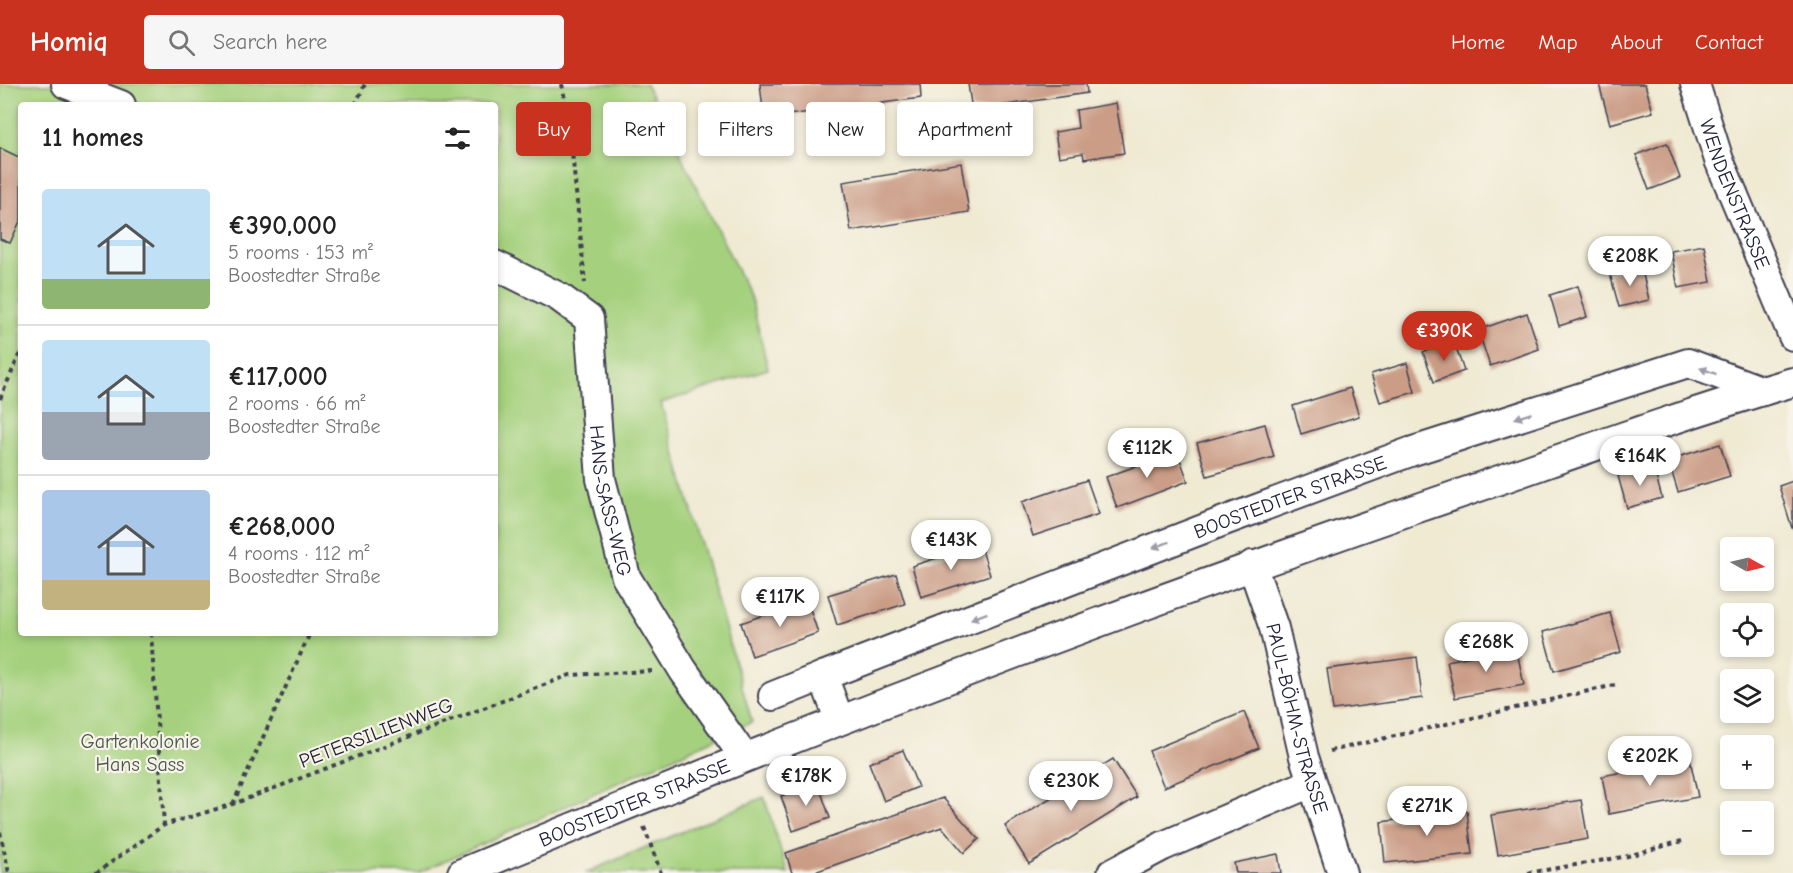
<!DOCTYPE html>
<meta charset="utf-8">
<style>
body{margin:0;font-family:"Comic Neue",sans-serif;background:#f6f6f6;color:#222;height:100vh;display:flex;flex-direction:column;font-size:22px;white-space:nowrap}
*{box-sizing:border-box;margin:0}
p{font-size:20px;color:#767676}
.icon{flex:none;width:33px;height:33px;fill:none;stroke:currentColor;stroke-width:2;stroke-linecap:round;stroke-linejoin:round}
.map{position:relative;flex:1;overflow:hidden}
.details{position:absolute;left:18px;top:18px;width:480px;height:534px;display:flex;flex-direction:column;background:#fff;border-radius:6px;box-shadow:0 3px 9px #0003}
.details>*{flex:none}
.guide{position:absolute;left:516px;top:18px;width:570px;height:54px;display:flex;gap:12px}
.needle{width:39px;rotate:98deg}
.controls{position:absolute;left:1720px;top:453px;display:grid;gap:12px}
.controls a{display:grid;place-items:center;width:54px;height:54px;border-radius:6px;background:#fff;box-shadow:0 3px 9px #0003;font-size:30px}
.price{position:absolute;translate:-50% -51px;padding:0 14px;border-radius:21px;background:#fff;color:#222;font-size:20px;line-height:39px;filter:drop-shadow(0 2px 3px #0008)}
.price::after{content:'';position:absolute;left:50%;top:36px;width:18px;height:14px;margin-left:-9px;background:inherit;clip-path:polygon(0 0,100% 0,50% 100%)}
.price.active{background:#c8321e;color:#fff}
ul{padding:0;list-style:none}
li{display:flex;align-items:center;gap:18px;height:150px;padding:0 24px}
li+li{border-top:2px solid #e0e0e0}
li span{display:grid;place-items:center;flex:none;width:168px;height:120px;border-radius:6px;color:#555}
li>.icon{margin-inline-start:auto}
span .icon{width:72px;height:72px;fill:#fffc;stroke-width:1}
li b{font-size:26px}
h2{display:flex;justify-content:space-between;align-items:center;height:72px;padding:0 24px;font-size:26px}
.chip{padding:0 21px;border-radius:6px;background:#fff;box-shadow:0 3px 9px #0003;font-size:21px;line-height:54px}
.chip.active{background:#c8321e;color:#fff}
header{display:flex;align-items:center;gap:36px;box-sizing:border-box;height:84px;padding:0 30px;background:#c8321e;color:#fff}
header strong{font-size:28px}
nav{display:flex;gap:33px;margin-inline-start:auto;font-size:21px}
.search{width:420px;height:54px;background:#f6f6f6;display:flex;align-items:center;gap:15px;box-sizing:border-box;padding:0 21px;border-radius:6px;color:#767676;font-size:22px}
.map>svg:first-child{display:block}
.green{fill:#a5d17e;stroke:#647a5c;stroke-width:1.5;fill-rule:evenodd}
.building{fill:#cb9d87}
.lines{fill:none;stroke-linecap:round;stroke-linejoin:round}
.minor-casing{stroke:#414052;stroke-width:32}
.path{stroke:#414052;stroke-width:4;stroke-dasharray:4.5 4.5;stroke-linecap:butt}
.minor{stroke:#fff;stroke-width:28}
.oneway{fill:#9c9ca7}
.labels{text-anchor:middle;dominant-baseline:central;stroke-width:4.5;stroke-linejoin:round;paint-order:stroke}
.street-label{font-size:20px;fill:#22223b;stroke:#f7f3e8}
.park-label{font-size:20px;fill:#49574f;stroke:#f7f3e8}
</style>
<header>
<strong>Homiq</strong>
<div class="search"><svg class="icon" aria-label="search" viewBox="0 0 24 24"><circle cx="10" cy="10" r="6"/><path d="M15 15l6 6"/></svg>Search here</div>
<nav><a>Home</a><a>Map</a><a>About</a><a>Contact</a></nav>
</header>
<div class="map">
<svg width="1793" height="789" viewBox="0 0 1793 789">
<rect width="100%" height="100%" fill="#f7f3e8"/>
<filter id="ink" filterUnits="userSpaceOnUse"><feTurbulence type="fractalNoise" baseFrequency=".0167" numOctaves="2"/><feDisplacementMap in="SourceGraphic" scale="12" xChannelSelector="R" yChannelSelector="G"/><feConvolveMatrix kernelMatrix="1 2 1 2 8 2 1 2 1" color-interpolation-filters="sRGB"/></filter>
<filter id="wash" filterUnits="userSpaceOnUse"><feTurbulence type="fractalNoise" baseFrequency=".008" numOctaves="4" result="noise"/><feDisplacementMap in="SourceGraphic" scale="24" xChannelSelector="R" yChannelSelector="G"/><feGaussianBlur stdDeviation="1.35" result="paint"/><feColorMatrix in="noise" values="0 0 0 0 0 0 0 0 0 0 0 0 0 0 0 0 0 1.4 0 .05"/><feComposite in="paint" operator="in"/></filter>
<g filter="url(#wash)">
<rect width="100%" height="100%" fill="#f0ead3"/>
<g class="green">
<path d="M0,0H646L751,214L768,285L661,319L752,638L418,789H0ZM21,21H495V549H21Z"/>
<polygon points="764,713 788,789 585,789"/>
</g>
<g id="blocks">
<g class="building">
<polygon points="760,0 920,0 921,14 764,34"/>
<polygon points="968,0 1086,0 1087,9 972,26"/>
<polygon points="1599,0 1645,0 1653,28 1610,40"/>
<polygon points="1116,19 1124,69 1084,75 1083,69 1059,73 1055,48 1078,44 1076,26"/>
<polygon points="1667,59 1680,94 1649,106 1636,71"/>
<polygon points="0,64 21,74 21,135 10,159 0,155"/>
<polygon points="961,79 969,128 851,147 843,98"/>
<polygon points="1704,161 1711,198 1678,204 1671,167"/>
<polygon points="1641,182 1649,216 1619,223 1610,190"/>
<polygon points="1578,202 1587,233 1559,242 1550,211"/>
<polygon points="1527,229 1539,265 1490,282 1478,246"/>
<polygon points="1454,258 1464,287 1434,298 1423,268"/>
<polygon points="1407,279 1415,308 1380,318 1371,290"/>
<polygon points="1350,304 1359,332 1301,350 1293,322"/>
<polygon points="1265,340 1274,373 1207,392 1197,359"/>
<polygon points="1720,360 1730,392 1678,408 1668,376"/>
<polygon points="1177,367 1188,397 1117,424 1106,393"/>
<polygon points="1653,382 1662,414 1627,424 1618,392"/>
<polygon points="1087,396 1099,430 1033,452 1022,418"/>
<polygon points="1793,397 1793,444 1792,444 1779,402"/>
<polygon points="980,460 990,491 921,513 912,482"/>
<polygon points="896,490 905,520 837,541 828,511"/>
<polygon points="807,516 818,549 752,572 741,539"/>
<polygon points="1610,529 1621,568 1554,587 1543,548"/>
<polygon points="1516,563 1524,601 1455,614 1447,577"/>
<polygon points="1417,573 1422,614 1333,626 1327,585"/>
<polygon points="1244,628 1259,664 1164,703 1149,667"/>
<polygon points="903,666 918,703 884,717 869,679"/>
<polygon points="1113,675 1137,713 1029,780 1005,742"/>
<polygon points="1690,675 1698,713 1609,730 1602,692"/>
<polygon points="818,699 830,734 793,747 781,712"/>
<polygon points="943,714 979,755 964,769 942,743 812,789 792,789 786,769"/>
<polygon points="1581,716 1588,755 1498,771 1491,731"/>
<polygon points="1467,727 1472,770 1385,779 1381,738"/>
<polygon points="1278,770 1281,789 1236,789 1234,779"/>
</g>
</g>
</g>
<g filter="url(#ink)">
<use href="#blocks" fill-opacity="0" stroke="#414052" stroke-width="1.5"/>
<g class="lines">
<defs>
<g id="minor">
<polyline points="66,0 121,21"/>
<path id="s1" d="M1695,0L1719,76L1793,252"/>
<path id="s2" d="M495,181L559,213L589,235L601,395L626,493L683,586L744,673"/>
<path id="s3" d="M1252,481L1274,544L1304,673L1342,789"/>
<polyline points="773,612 823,592"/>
<path id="s4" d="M839,635L823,592L1224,437L1410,368L1688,279L1763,307"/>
<path id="s5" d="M462,789C778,657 1097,535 1421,423C1545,381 1668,334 1793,298"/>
<polyline points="1112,789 1163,762 1311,699"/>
</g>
</defs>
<use href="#minor" class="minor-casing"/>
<g class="path">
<polyline points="562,0 569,37 585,199"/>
<polyline points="355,21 365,0"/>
<polyline points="0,315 21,267"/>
<polyline points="151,549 164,741"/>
<polyline points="1330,667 1619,600"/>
<polyline points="233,720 310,549"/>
<polyline points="644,743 661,789"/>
<polyline points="0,748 9,789"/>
<polyline points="96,789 164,741 233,720 570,591 652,587"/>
<polyline points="1528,789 1628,772 1682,757"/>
</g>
<use href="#minor" class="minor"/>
</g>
<defs><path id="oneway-solid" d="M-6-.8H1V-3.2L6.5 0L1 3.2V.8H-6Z" transform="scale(1.5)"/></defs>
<g class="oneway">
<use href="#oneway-solid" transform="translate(1708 287) rotate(-160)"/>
<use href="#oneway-solid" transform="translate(1523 332) rotate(162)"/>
<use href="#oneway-solid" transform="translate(1161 461) rotate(159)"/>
<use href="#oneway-solid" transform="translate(979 532) rotate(159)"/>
</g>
</g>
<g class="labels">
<g class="street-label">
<text stroke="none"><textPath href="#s1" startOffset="117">WENDENSTRASSE</textPath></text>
<text stroke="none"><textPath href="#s4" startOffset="546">BOOSTEDTER STRASSE</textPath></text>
<text stroke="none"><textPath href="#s2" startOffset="292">HANS-SASS-WEG</textPath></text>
<text stroke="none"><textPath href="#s3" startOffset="160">PAUL-BÖHM-STRASSE</textPath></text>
<text transform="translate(376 649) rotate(-21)">PETERSILIENWEG</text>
<text stroke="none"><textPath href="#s5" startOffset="186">BOOSTEDTER STRASSE</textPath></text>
</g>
<g class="park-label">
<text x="140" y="657">Gartenkolonie<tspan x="140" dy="23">Hans Sass</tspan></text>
</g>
</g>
</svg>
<div class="controls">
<a><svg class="needle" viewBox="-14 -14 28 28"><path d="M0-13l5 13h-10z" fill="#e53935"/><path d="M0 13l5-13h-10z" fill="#767676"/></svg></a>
<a><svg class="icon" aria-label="locate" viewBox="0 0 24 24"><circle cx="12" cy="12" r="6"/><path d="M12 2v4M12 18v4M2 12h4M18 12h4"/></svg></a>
<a><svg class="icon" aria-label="layers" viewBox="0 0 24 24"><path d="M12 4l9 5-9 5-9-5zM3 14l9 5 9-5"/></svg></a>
<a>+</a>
<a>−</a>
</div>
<b class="price" style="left:1630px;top:203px">€208K</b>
<b class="price active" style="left:1444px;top:278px">€390K</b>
<b class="price" style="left:1147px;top:395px">€112K</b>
<b class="price" style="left:1640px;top:403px">€164K</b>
<b class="price" style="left:951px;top:487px">€143K</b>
<b class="price" style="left:780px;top:544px">€117K</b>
<b class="price" style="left:1486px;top:589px">€268K</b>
<b class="price" style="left:1650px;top:703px">€202K</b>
<b class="price" style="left:806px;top:723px">€178K</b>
<b class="price" style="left:1071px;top:728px">€230K</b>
<b class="price" style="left:1427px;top:753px">€271K</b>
<div class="guide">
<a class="chip active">Buy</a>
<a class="chip">Rent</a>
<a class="chip">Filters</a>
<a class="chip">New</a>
<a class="chip">Apartment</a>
</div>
<section class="details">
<h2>11 homes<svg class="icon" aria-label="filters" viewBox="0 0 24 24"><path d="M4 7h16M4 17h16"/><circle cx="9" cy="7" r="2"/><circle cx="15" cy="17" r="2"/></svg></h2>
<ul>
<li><span style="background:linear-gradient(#bfe0f5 75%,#8fb573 0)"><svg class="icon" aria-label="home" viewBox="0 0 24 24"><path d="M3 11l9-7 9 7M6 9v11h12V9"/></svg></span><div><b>€390,000</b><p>5 rooms · 153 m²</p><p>Boostedter Straße</p></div></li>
<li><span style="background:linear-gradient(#bfe0f5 60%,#9aa5b1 0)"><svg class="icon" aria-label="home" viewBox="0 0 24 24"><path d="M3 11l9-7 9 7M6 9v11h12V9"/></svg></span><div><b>€117,000</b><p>2 rooms · 66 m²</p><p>Boostedter Straße</p></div></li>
<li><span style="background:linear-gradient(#a9c7e8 75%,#c2b280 0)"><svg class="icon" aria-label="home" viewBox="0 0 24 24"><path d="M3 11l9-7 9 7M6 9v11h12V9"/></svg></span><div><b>€268,000</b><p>4 rooms · 112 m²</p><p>Boostedter Straße</p></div></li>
</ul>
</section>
</div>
